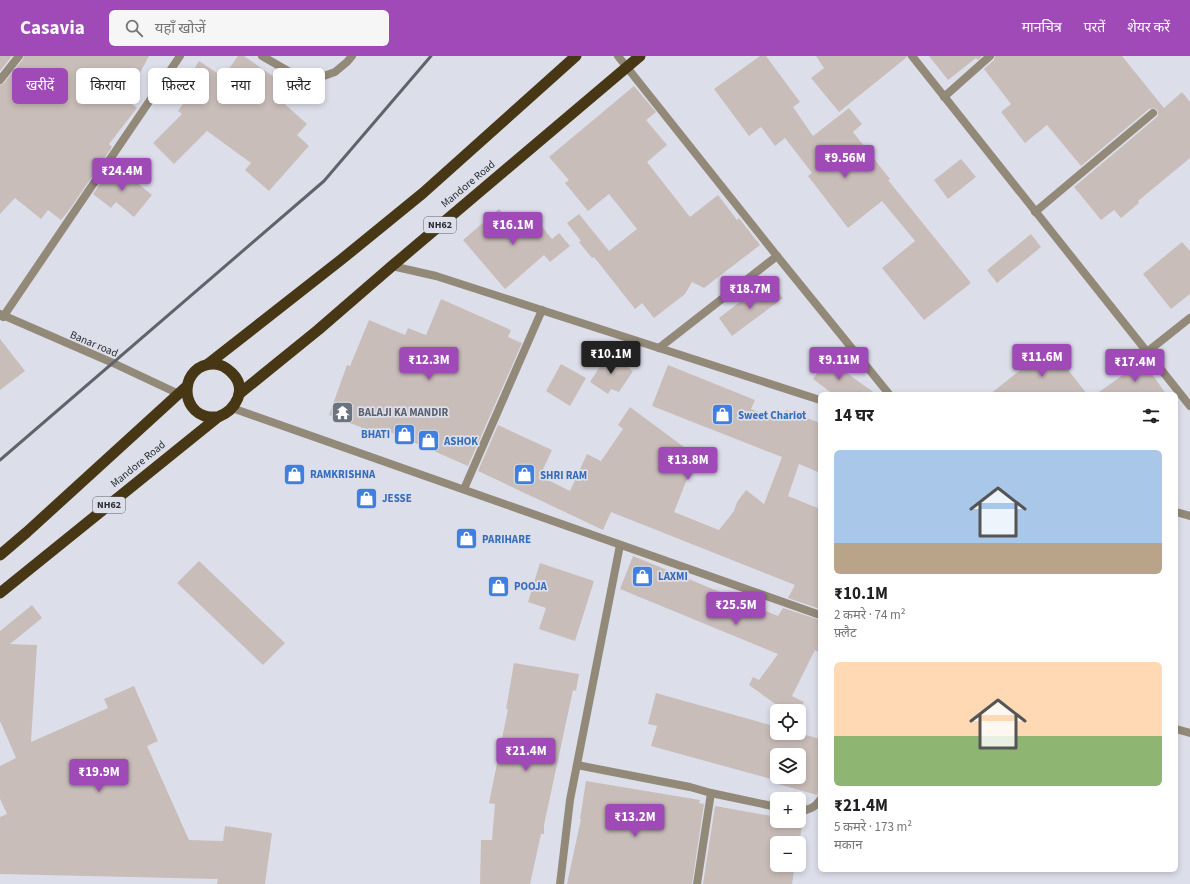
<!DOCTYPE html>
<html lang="hi">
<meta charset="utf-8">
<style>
body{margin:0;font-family:"Source Sans 3","Noto Sans Devanagari",sans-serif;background:#f6f6f6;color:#202124;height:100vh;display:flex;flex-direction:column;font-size:15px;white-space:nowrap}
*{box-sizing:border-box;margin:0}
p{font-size:13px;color:#757577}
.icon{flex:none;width:22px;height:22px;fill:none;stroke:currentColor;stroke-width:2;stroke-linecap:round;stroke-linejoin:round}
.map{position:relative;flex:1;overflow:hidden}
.drawer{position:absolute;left:818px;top:336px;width:360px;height:480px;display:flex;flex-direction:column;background:#fff;border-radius:6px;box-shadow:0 2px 6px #0003}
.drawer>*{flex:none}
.top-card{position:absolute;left:12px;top:12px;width:380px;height:36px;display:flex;gap:8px}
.fabs{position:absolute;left:770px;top:648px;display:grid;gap:8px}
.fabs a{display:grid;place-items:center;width:36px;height:36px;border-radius:6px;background:#fff;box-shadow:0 2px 6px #0003;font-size:20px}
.price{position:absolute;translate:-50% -34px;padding:0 9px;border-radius:4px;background:#a04ab8;color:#fff;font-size:13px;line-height:26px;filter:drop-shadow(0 1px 2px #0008)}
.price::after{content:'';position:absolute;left:50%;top:24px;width:12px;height:9px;margin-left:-6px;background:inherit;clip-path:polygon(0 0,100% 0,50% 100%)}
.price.current{background:#222;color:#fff}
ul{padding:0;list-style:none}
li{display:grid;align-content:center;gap:8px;height:212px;padding:0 16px}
li span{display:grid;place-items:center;height:124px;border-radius:6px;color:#555}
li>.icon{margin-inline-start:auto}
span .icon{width:72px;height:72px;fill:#fffc;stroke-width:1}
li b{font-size:17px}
h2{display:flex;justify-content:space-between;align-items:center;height:48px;padding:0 16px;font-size:17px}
.chip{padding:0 14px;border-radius:6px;background:#fff;box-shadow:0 2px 6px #0003;font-size:14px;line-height:36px}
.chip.current{background:#a04ab8;color:#fff}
header{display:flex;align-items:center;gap:24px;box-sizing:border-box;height:56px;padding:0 20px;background:#a04ab8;color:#fff}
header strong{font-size:19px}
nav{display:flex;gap:22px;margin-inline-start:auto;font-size:14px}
.search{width:280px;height:36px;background:#f6f6f6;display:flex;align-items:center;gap:10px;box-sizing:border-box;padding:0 14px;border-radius:6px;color:#757577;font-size:15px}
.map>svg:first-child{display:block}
.building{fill:#c9bdb9;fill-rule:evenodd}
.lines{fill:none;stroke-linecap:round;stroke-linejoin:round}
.minor{stroke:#928979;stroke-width:8}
.tertiary{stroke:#928979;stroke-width:8}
.trunk{stroke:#483714;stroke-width:11}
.rail{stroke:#616369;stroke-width:3}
.labels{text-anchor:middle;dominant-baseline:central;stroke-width:3.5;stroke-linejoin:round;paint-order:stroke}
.shield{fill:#dcdfea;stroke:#606268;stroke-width:1}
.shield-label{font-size:10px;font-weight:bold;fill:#2b2c30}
.street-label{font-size:11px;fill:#2b2c30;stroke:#dcdfea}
.worship-label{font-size:11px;font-weight:bold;fill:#5b616d;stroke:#dcdfea;text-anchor:start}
.shop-label{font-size:11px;font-weight:bold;fill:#366cbe;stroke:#dcdfea;text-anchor:start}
</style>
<header>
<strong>Casavia</strong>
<div class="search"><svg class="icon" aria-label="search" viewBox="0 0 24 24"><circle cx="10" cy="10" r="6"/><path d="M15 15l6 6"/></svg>यहाँ खोजें</div>
<nav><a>मानचित्र</a><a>परतें</a><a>शेयर करें</a></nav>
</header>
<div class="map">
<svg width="1190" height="828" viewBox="0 0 1190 828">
<rect width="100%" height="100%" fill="#dcdfea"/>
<g class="building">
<polygon points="0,0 12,0 0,15"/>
<polygon points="24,0 149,0 126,43 137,52 109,88 112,91 70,153 61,164 48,154 41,163 15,142 0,158 0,29 4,27 23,3"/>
<polygon points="238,0 244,0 287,30 278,42 307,68 297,79 309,90 269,135 245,114 251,107 207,75 174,108 153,87 182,58 178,55 191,37 182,32 199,5 223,21"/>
<polygon points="760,0 766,0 800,46 793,51 813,80 849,52 862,68 853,76 890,123 888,124 971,227 924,264 882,212 915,185 882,145 848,172 808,120 812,117 785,82 775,90 761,71 749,80 714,33"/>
<polygon points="816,0 907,0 907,1 839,56 811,22 824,12"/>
<polygon points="929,0 982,0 978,4 976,2 948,24"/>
<polygon points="995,0 1122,0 1164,52 1182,36 1190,46 1190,102 1138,145 1139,147 1121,162 1114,154 1101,164 1074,131 1157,61 1158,58 1157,54 1154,52 1149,53 1081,110 1047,69 1025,87 1001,56 1011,48 984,13 994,4"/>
<polygon points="634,30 656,56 646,64 667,89 647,106 690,161 718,139 737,164 739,162 760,189 704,232 692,226 685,238 654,262 642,247 635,253 594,201 592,202 579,186 581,185 567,167 579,158 609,195 637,173 609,138 588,155 565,127 569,124 549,101"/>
<polygon points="961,103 976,121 948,143 934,124"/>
<polygon points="114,108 152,139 134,161 116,146 111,152 93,138"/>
<polygon points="499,153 514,170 530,156 552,183 559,177 570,190 550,206 544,199 505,233 463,184"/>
<polygon points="1031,178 1041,191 997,227 987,214"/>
<polygon points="1182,186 1190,195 1190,238 1171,253 1143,218"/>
<polygon points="773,229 783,242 732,280 719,262 754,235 758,240"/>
<polygon points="441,243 511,274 508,281 522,287 468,410 383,373 381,379 329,359 347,309 350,310 369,264 405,279 408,272 426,279"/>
<polygon points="0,283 25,315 0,334"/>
<polygon points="1050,291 1087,338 990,338"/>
<polygon points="608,298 633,315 619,336 611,333 608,338 590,326"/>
<polygon points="827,303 876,338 833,338 813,323"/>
<polygon points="1143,305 1166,338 1096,338"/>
<polygon points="561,308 586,322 570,350 546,335"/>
<polygon points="668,309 755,344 751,353 782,365 786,354 820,367 820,417 799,408 788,440 820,453 820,553 788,542 795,529 611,456 603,474 478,415 498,369 552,394 540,420 570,435 587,398 601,405 623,373 618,369 630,351 696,400 674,456 719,474 734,455 737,446 746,434 764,448 782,401 652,350"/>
<polygon points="633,500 778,560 783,552 820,564 820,597 815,594 792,640 804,646 799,655 785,655 749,629 753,621 759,624 778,598 620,533"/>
<polygon points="199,505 285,587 263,609 177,527"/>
<polygon points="540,507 594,525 575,585 539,573 546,552 528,546"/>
<polygon points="32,549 42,562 10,588 37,589 31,686 108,652 104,643 134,630 158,685 147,690 189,784 223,785 225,770 272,777 265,828 217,828 218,823 0,818 0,761 7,758 0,743 0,710 16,702 0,665 0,575"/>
<polygon points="514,607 579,618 576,635 573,634 544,769 544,778 541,778 530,828 480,828 481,784 492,784 495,748 489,747 508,653 506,653"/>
<path d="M656,637L777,671V677H799L820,683V729L817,739L771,726V723L651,690L657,670L648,668ZM777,699H799V721H777Z"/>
<polygon points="586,725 700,744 699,747 704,748 692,828 567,828 581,763 580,763"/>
<polygon points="715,750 777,761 777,765 803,765 799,788 777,787 777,809 795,809 792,828 703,828"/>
</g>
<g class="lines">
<g class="minor">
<polyline points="262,0 302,23 318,22 335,16 347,6 352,0"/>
<polyline points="912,0 1190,350"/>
<polyline points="0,24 19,0"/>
<polyline points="944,41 990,0"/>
<polyline points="1035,156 1153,57"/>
<polyline points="3,261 180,0"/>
<polyline points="659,292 777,200"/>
<polyline points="1147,296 1190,262"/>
<polyline points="464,433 542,254"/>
<polyline points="577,709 690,731 711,737 777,751"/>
<path d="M799,755C807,755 816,751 820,744"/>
<polyline points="560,828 570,744 620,489"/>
<polyline points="697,828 711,737"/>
</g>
<g class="tertiary">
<polyline points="618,0 777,200 889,338"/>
<polyline points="392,210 436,220 820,344"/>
<polyline points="0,258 113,307 179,338"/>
<polyline points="232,352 820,559"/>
<polyline points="1176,456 1190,460"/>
<polyline points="1176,673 1190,677"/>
</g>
<g class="trunk">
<polyline points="208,308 342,203 423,137 576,0"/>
<polyline points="239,338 318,274 392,210 640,0"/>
<polyline points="0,499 27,476 186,331"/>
<path d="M0,537L218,361C236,354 248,333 232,317C227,312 221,308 214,308C180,308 178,356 209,361C212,361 215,361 218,361"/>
</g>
<polyline class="rail" points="0,404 324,125 431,0"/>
</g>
<defs>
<symbol id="temple-square" viewBox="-11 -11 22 22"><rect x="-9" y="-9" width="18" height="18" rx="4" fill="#6b7280" stroke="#dcdfea"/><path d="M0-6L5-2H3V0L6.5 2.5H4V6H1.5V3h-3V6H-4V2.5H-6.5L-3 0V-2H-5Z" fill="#fff"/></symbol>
<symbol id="shop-square" viewBox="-11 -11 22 22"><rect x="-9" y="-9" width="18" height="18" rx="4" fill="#3f7fe0" stroke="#dcdfea"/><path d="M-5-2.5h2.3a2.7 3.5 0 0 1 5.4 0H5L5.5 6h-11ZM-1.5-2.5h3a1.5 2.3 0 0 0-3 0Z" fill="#fff"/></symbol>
</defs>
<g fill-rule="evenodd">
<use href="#temple-square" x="330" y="344" width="25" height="25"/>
<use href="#shop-square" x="710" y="346" width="25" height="25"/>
<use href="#shop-square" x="392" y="366" width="25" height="25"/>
<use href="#shop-square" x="416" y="372" width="25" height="25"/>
<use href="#shop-square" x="282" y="406" width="25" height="25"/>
<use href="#shop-square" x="512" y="406" width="25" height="25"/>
<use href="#shop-square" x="354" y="430" width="25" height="25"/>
<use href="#shop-square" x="454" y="470" width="25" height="25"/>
<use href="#shop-square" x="630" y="508" width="25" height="25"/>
<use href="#shop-square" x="486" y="518" width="25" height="25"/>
</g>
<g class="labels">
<g class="shield">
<rect x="424" y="161" width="32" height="16" rx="3"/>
<rect x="93" y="441" width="32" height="16" rx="3"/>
</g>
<g class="shield-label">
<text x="440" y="169">NH62</text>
<text x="109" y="449">NH62</text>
</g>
<g class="street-label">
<text transform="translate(468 128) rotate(-40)">Mandore Road</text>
<text transform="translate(94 288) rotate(23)">Banar road</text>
<text transform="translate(138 408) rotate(-39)">Mandore Road</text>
</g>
<g class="worship-label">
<text x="358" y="356">BALAJI KA MANDIR</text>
</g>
<g class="shop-label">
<text x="738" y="359">Sweet Chariot</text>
<text x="390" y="378" text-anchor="end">BHATI</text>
<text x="444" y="385">ASHOK</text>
<text x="310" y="418">RAMKRISHNA</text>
<text x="540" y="419">SHRI RAM</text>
<text x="382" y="442">JESSE</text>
<text x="482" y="483">PARIHARE</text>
<text x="658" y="520">LAXMI</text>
<text x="514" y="530">POOJA</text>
</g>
</g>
</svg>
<div class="fabs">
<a><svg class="icon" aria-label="locate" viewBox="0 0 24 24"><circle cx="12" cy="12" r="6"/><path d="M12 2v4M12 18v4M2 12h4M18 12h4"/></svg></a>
<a><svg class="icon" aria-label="layers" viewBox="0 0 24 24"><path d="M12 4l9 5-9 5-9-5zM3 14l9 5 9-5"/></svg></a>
<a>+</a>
<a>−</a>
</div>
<b class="price" style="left:845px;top:123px">₹9.56M</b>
<b class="price" style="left:122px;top:136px">₹24.4M</b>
<b class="price" style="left:513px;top:190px">₹16.1M</b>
<b class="price" style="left:750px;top:254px">₹18.7M</b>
<b class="price current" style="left:611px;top:319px">₹10.1M</b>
<b class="price" style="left:1042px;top:322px">₹11.6M</b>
<b class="price" style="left:429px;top:325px">₹12.3M</b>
<b class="price" style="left:839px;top:325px">₹9.11M</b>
<b class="price" style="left:1135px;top:327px">₹17.4M</b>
<b class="price" style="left:688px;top:425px">₹13.8M</b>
<b class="price" style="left:736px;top:570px">₹25.5M</b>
<b class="price" style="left:526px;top:716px">₹21.4M</b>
<b class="price" style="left:99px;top:737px">₹19.9M</b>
<b class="price" style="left:635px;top:782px">₹13.2M</b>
<div class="top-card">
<a class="chip current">खरीदें</a>
<a class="chip">किराया</a>
<a class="chip">फ़िल्टर</a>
<a class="chip">नया</a>
<a class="chip">फ़्लैट</a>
</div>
<section class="drawer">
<h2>14 घर<svg class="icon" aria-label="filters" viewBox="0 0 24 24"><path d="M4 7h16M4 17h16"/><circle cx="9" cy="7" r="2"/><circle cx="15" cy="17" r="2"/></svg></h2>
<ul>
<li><span style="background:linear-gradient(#a9c7e8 75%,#b9a48a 0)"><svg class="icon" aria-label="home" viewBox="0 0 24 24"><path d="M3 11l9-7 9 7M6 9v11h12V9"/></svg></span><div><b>₹10.1M</b><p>2 कमरे · 74 m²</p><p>फ़्लैट</p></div></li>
<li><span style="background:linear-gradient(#ffd9b3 60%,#8fb573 0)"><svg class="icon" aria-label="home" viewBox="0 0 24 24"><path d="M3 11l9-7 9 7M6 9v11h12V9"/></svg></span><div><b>₹21.4M</b><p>5 कमरे · 173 m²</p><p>मकान</p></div></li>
</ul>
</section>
</div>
